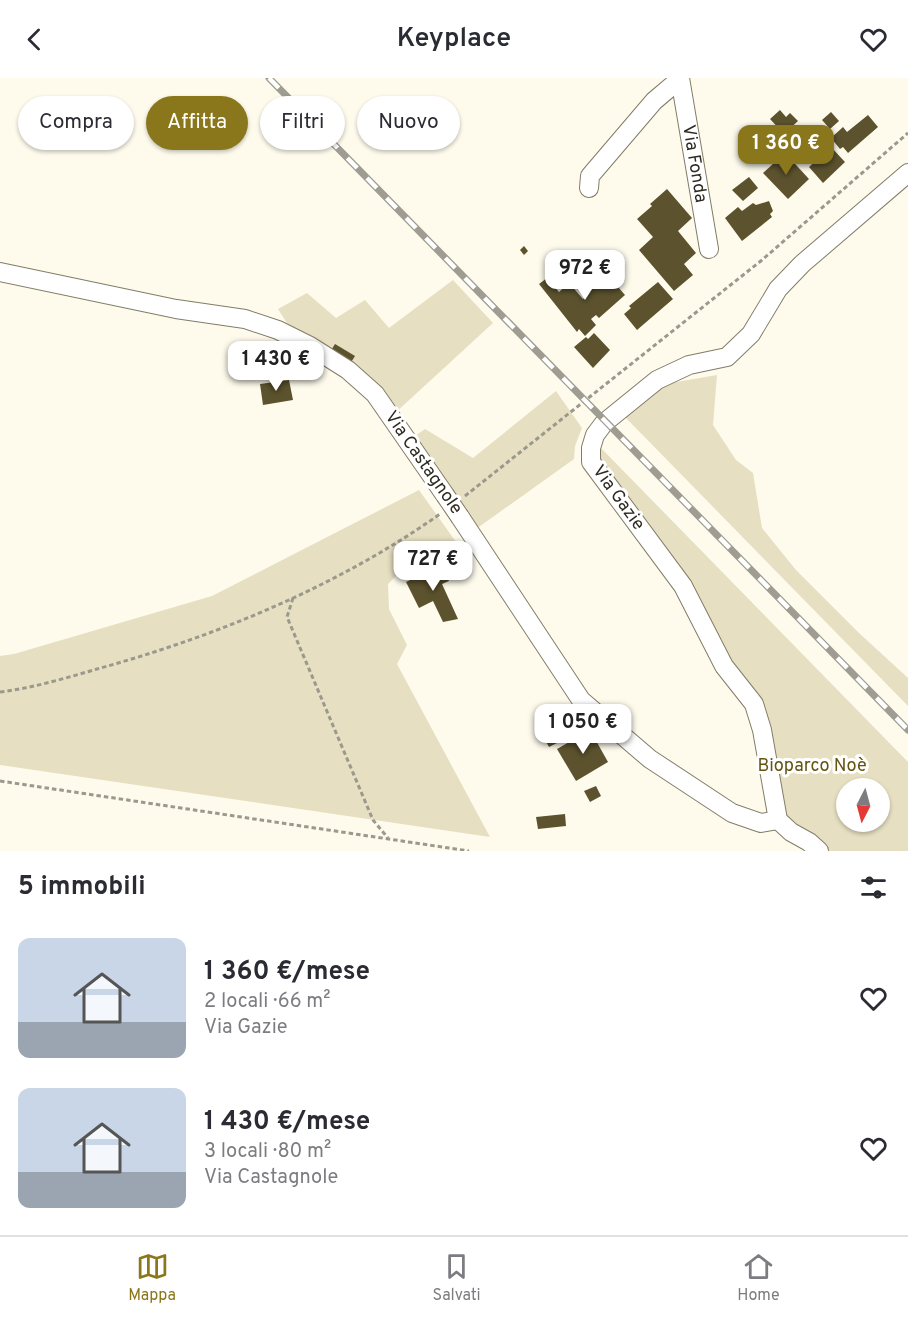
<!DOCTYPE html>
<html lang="it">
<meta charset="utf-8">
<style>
body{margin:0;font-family:Overpass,sans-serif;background:#f2f2f3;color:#2b2b33;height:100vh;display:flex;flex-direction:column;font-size:22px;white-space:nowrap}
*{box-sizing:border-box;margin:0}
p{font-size:20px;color:#7c7c81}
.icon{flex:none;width:33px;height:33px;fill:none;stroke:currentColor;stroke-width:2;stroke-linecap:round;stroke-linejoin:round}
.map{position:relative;height:773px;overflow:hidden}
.sheet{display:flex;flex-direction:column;background:#fff;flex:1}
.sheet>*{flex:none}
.hud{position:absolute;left:18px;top:18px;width:600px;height:54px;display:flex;gap:12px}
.needle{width:39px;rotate:186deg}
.buttons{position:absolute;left:836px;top:700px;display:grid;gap:12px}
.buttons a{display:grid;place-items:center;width:54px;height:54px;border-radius:50%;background:#fff;box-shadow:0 2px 4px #0004;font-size:30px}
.price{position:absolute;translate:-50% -51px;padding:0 14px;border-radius:12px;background:#fff;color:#222;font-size:20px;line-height:39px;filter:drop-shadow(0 2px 3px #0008)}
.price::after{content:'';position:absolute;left:50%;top:36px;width:18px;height:14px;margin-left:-9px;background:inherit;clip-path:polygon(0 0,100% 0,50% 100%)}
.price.on{background:#8b771b;color:#fff}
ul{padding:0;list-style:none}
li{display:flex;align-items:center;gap:18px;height:150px;padding:0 18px}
li span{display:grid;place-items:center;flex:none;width:168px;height:120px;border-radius:12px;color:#555}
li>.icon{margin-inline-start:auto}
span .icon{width:72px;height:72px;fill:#fffc;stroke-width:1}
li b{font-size:26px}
h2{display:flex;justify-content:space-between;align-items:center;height:72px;padding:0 18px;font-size:26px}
.chip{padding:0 21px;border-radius:27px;background:#fff;box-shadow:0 2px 4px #0004;font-size:21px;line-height:54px}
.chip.on{background:#8b771b;color:#fff}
header{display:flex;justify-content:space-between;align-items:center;height:78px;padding:0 18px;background:#fff;font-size:27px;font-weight:600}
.tab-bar{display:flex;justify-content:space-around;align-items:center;height:84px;border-top:2px solid #e1e1e2;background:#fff;font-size:16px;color:#7c7c81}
.tab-bar a{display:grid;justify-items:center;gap:3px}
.tab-bar .on{color:#8b771b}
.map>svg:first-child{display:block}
.green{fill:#e6dfc2;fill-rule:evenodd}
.building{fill:#5c532e}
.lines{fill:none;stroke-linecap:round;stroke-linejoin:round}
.street-casing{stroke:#827d68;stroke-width:20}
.path{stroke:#9b998d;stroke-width:3;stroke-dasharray:4.5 3;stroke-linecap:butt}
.street{stroke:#fff;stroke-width:18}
.rail-casing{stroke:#9f9d91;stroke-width:7}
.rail{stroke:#fff;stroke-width:4.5;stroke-dasharray:14;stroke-linecap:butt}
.street-bridge-casing{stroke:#827d68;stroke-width:20;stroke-linecap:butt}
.street-bridge{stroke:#fff;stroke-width:18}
.labels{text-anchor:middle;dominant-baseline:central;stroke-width:6;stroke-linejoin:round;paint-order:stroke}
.street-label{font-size:18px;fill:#2c2a21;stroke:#fff}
.park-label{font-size:18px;fill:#63540f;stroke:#fff}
</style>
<header><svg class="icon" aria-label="back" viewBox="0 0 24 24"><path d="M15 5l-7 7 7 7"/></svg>Keyplace<svg class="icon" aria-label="heart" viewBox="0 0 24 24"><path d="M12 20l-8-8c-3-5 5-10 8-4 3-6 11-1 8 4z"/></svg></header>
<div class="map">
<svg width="908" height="773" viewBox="0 0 908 773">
<rect width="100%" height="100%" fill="#fefbed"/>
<g class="green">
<polygon points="453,202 493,245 395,335 290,250 278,231 307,215 336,240 365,222 389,250"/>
<polygon points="717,297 713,347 736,382 753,395 762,450 796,492 859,555 908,600 908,628 625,339 665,306"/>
<polygon points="556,313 582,350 575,368 574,381 476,451 412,360 425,351 473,380"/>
<path d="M600,369L908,684V773H826L784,742L762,641L729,586L690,510L650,449L602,384L598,376ZM846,711H879V744H846Z"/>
<polygon points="419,412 456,464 396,498 388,506 389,531 407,567 397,586 490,759 0,687 0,578 14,576 212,518"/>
</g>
<g class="building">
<polygon points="780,32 786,39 790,35 798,43 784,56 770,41"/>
<polygon points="831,34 839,43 830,51 822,42"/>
<polygon points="868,37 878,49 848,75 843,69 840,71 831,60 843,49 847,54"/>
<polygon points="798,59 809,71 803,76 792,65"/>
<polygon points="831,69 845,84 823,105 809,89"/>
<polygon points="785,75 809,101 788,121 763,95"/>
<polygon points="749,99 758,110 743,123 732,112"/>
<polygon points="667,111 692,140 678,153 696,175 684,186 693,197 674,213 639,172 653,159 637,141 652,128 650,126"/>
<polygon points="769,123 773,133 770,136 772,139 742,163 725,140 738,129 742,133 753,125 756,127"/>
<polygon points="524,168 528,173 524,177 520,172"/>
<polygon points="604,193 625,217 599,240 596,237 591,241 596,247 585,258 579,251 577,254 539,206 547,200 559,214 569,205 583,221 587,217 582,212"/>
<polygon points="658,204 673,221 637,252 624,236 631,230 629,228"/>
<polygon points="594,255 610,272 593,290 574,269 586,259 588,261"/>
<polygon points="335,266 355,278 350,286 330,274"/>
<polygon points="289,302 293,322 263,327 260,306"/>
<polygon points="442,487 449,503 442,506 458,541 443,544 433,523 419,530 406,504"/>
<polygon points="590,652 608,684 576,703 557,671"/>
<polygon points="552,656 557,665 549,669 544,660"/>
<polygon points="596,708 601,718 590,724 584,713"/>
<polygon points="565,736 566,748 538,751 536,739"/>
</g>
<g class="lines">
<defs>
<g id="street">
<path id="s1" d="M680,0L709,171"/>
<polyline points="589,110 590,98 654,23 680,1"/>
<polyline points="0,194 176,231 245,241 278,252 310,268 348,292 375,316 445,417"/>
<polyline points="460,439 581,622 650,681 732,735 761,745 778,742"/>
<polyline points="819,773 809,764 791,754 778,742 762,652 754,626 724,588 683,508 591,384 591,370 595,357 604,345 657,302 689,287 727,279 751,256 778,211 802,186 908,95"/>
</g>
</defs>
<use href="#street" class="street-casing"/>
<g class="path">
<polyline points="465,418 762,182 908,55"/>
<polyline points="293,520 287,539 373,742 388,760"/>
<path d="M0,614C33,610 66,600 97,591C217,558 338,508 440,436"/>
<polyline points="0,703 469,773"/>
</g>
<use href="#street" class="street"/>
<defs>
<polyline id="rail" points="269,0 908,652"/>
</defs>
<use href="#rail" class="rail-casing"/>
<use href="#rail" class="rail"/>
<defs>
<polyline id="street-bridge" points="445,417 460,439"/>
</defs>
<use href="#street-bridge" class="street-bridge-casing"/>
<use href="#street-bridge" class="street-bridge"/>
</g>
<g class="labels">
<g class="street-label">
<text stroke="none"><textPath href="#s1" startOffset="87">Via Fonda</textPath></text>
<text transform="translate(423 385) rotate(55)">Via Castagnole</text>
<text transform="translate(618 420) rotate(54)">Via Gazie</text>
</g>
<g class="park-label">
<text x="812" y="688">Bioparco Noè</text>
</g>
</g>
</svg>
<div class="buttons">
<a><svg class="needle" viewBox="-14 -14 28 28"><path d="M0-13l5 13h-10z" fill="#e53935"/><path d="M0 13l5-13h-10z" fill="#7c7c81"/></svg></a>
</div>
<b class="price on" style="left:786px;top:98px">1 360 €</b>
<b class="price" style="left:585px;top:223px">972 €</b>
<b class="price" style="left:276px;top:314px">1 430 €</b>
<b class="price" style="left:433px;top:514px">727 €</b>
<b class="price" style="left:583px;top:677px">1 050 €</b>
<div class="hud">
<a class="chip">Compra</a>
<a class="chip on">Affitta</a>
<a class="chip">Filtri</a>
<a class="chip">Nuovo</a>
</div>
</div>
<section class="sheet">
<h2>5 immobili<svg class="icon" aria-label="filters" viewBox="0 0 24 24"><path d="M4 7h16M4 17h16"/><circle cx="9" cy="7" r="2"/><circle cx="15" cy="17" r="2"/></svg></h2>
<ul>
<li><span style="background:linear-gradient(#c9d6e8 70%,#9aa5b1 0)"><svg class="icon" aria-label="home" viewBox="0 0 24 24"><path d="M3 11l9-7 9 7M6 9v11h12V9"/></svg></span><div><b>1 360 €/mese</b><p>2 locali · 66 m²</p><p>Via Gazie</p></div><svg class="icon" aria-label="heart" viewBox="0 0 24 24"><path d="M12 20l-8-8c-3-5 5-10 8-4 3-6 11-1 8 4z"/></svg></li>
<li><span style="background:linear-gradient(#c9d6e8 70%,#9aa5b1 0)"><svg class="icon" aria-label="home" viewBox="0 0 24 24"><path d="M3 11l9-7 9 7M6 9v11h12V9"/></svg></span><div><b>1 430 €/mese</b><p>3 locali · 80 m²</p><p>Via Castagnole</p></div><svg class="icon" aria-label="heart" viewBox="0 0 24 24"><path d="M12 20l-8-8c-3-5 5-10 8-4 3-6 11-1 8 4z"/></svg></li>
</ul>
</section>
<nav class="tab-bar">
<a class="on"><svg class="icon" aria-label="map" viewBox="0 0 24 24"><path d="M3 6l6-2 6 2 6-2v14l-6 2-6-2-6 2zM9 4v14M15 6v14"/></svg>Mappa</a>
<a><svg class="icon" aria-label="saved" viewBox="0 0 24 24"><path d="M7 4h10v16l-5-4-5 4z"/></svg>Salvati</a>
<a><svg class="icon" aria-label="home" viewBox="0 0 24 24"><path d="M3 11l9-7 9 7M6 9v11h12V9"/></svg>Home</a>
</nav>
